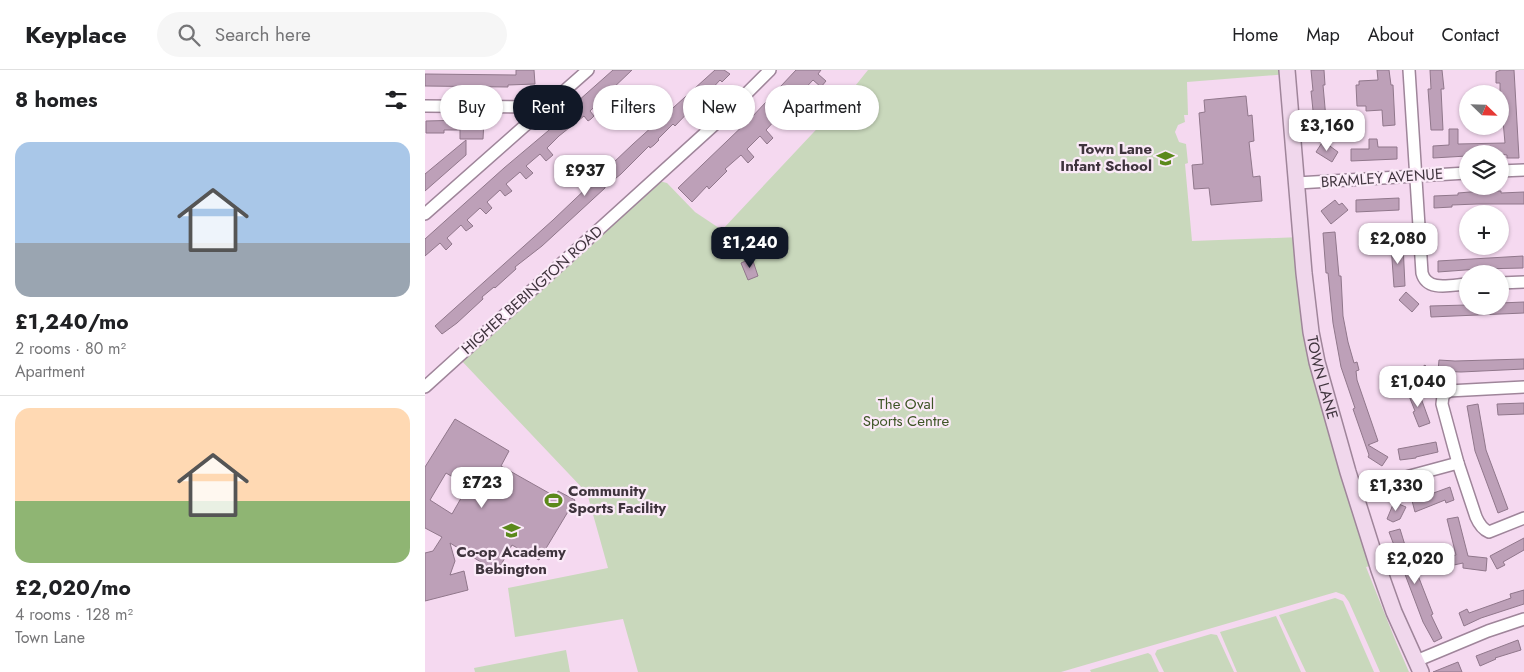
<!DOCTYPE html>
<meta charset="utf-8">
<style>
body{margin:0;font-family:Jost,sans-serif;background:#f6f6f6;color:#202124;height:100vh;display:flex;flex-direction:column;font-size:19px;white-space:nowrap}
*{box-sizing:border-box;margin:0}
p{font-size:16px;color:#757577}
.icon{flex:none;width:28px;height:28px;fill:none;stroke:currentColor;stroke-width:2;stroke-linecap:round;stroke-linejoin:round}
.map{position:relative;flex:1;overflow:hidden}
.details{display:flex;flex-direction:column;background:#fff;width:425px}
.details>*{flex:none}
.banner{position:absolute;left:15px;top:15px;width:475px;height:45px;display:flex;gap:10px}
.needle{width:32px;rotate:113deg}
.controls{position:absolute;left:1034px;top:15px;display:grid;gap:10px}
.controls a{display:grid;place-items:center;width:50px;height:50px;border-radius:50%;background:#fff;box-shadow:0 1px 4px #0004;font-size:25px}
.price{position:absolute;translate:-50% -42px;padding:0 11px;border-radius:10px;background:#fff;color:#222;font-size:16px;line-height:32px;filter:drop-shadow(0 1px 2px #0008)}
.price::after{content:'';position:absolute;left:50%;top:30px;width:15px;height:11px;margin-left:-8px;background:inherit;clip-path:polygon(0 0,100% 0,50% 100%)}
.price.selected{background:#111827;color:#fff}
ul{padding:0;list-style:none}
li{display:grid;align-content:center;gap:10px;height:265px;padding:0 15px}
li+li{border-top:1px solid #e0e0e0}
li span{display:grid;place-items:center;height:155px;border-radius:15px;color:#555}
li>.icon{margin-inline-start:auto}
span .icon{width:90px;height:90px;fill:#fffc;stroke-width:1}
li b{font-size:21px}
h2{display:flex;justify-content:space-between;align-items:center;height:60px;padding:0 15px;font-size:21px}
.tag{padding:0 18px;border-radius:22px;background:#fff;box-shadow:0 1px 4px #0004;font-size:18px;line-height:45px}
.tag.selected{background:#111827;color:#fff}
header{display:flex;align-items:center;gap:30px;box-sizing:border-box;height:70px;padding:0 25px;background:#fff;border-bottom:1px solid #e0e0e0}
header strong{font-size:24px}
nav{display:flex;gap:28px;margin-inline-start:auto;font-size:18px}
.search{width:350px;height:45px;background:#f6f6f6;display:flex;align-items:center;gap:12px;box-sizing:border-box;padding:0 18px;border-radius:28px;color:#757577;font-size:19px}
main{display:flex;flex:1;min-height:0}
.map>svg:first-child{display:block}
.green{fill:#c9d8bc}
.building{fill:#bda0b8;stroke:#90778b;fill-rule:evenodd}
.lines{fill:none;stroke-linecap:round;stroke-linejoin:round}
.minor-casing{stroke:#9f859a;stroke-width:14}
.secondary-casing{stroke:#9f859a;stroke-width:18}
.minor{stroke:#fff;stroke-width:11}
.secondary{stroke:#f0d7ec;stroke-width:15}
.labels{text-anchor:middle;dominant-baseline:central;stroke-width:4.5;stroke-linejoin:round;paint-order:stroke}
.poi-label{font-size:15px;font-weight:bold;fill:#3f343d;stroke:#fbeaf8;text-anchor:end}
.street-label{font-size:15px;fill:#3f343d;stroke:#fbeaf8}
.park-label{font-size:15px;fill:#3e5526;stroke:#fbeaf8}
</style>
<header>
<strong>Keyplace</strong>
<div class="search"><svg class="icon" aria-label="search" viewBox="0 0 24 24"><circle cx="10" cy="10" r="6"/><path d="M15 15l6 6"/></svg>Search here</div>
<nav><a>Home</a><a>Map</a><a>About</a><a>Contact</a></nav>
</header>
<main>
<section class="details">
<h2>8 homes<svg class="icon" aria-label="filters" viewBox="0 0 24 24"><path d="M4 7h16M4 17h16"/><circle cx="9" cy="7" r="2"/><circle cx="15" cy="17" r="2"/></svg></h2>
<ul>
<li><span style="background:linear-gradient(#a9c7e8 65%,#9aa5b1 0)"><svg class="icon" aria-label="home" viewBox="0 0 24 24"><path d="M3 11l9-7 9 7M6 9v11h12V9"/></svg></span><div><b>£1,240/mo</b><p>2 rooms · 80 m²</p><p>Apartment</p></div></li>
<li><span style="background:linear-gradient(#ffd9b3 60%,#8fb573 0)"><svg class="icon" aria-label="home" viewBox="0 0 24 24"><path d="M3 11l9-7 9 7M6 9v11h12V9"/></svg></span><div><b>£2,020/mo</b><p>4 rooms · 128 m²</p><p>Town Lane</p></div></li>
</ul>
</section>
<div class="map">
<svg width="1099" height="602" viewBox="0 0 1099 602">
<rect width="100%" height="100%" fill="#f5d9f0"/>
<g class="green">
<polygon points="443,0 862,0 863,4 762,12 763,45 759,45 760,52 753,55 750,62 754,72 761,74 763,93 760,94 767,171 876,167 886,262 952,494 941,497 971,572 984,602 955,602 924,532 919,525 911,522 636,602 213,602 198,549 90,567 83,518 183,498 162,423 33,287 230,110 242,113 270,142 297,160 418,31"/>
<polygon points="910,528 918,531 949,602 881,602 854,545"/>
<polygon points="851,546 876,602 812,602 795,562"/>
<polygon points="786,564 792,565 809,602 739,602 730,584 732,580"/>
<polygon points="141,580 145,602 50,602 49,598"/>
<polygon points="723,583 726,585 734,602 666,602 665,600"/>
</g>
<g class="building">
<polygon points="91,0 109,0 110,14 83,15 83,17 0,16 0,4 91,5"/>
<polygon points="188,0 207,0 184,22 190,28 184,34 179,28 165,41 169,46 166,49 163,51 159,46 134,66 122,78 128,85 121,91 115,84 101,96 108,103 101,109 95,102 81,114 87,121 80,126 75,120 62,132 67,138 61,144 55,138 42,150 48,156 41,161 36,155 22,168 27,174 21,180 15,173 0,186 0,169 79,98 136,50 135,47"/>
<polygon points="290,0 299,0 305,4 297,12 295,10 274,33 273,32 250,56 248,54 233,69 234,70 229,75 225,78 224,76 196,104 180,117 180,118 117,176 90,197 91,199 70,218 69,217 57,227 58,229 32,253 17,264 10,256 128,150 208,74"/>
<polygon points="371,0 396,0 393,4 401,11 396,17 388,10 358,42 366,50 360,56 352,48 341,60 348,68 342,74 335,66 322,79 329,87 323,93 316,85 300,99 302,101 284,119 282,116 267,132 253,118 326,48"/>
<polygon points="886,0 899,0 900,15 898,15 902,60 890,60 886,21 888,21"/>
<polygon points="952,0 964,0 966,15 968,15 970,55 958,56 957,40 941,41 941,36 932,36 931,15 934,15 934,11 953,10"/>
<polygon points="1005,0 1017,0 1019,19 1016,19 1018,60 1006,60 1003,19 1006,19"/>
<polygon points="1076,0 1089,0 1094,88 1082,88 1082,85 1075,84 1042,84 1042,86 1008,88 1008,76 1024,75 1024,59 1033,59 1033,74 1080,73 1077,40 1075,40 1075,13 1071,13 1071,2"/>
<polygon points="821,26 823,46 827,45 829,71 824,72 828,107 835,106 837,131 786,135 784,118 769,119 767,95 778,94 774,43 780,42 779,30"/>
<polygon points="40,50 59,51 58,69 35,69 35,60 19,60 19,63 1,63 1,51"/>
<polygon points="944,69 952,69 953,77 972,77 972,89 926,91 926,79 944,79"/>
<polygon points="41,70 41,85 0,121 0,104"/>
<polygon points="898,71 913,82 907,92 891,82"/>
<polygon points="1057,121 1076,121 1076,123 1099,122 1099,134 1052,134 1027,135 1027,137 1009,138 1009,126 1033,125 1033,123"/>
<polygon points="974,128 974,140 931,142 931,130"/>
<polygon points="910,130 914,135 917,133 923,140 906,154 896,141"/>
<polygon points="910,162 914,206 916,206 918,246 923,272 929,293 932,292 934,300 931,301 932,310 953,371 943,375 963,387 957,396 943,387 944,385 928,339 930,338 916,297 908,253 903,203 901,203 898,163"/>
<polygon points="978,174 980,216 969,217 966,175"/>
<polygon points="1098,186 1098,198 1054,199 1013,202 1013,191"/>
<polygon points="327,188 333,206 323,210 316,193"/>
<polygon points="981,222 994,234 987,242 974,230"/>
<polygon points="1099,232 1099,243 1006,247 1005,236 1042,235 1042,236 1075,236 1075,233"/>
<polygon points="1099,289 1099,299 1036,302 1013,301 1014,290 1030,291"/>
<polygon points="1000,295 1006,303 993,313 987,305"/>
<polygon points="992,317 1005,353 994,357 988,342 990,341 982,321"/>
<polygon points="1099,333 1099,344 1073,345 1072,334"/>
<polygon points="1053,334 1061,380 1083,439 1073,443 1050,381 1042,336"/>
<path d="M30,349L84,381L76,396L131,427L133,421L150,430L114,490L87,475L72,502L25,473L30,491L25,505L39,501L43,520L0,531V483L8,481L17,467L0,458V397ZM21,403L43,416L27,444L5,430Z"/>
<polygon points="1011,372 1013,382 991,387 991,388 975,390 973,379"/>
<polygon points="1025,417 1029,430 1021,433 1020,430 990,442 986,427 1002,422 1003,425"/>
<polygon points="969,432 981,437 975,449 968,452 962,449"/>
<polygon points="1033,447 1043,486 1062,488 1061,501 1038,498 1038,493 1029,495 1027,486 1031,485 1022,449"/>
<polygon points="975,459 983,485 985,485 1008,544 1006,545 1017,568 1009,572 998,552 964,462"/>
<polygon points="1099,468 1099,480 1078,492 1080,495 1072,499 1065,486"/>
<polygon points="1099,520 1099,534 1056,548 1039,556 1034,543 1042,539 1044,543 1086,528 1085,524"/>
<polygon points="1093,570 1096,580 1070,588 1071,589 1055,596 1051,586"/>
<polygon points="1033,592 1037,602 1008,602"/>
</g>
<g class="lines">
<defs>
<g id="minor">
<path d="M984,0L997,203C1002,222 1026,215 1042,214"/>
<polyline points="0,36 121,37"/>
<polyline points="1075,101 1099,100"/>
<polyline points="872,113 1042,103"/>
<polyline points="0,144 163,0"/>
<polyline points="1075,213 1099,212"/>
<polyline points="0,317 299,46 345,0"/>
<path d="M1033,393L1051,447C1054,454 1057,459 1064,462L1099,448"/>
<polyline points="929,421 1033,393 1017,334 1018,326 1023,321 1099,317"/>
<polyline points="991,591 1063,561 1099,549"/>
</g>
<g id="secondary">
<path id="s1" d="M862,0L879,203L886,262L892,292L923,402L954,500L969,542L996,602"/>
</g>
</defs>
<use href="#minor" class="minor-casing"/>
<use href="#secondary" class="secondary-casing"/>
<use href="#minor" class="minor"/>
<use href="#secondary" class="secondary"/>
</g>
<defs>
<symbol id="school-bare" viewBox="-9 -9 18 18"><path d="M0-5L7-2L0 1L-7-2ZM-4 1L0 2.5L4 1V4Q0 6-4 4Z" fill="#5b891b" stroke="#fbeaf8" stroke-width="2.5" paint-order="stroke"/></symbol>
<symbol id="stadium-bare" viewBox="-9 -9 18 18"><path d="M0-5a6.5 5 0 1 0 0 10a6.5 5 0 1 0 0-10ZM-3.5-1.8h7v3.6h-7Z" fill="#5b891b" stroke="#fbeaf8" stroke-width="2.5" paint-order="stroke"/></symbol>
</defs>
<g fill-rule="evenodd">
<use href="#school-bare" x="728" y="76" width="25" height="25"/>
<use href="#stadium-bare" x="116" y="418" width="25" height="25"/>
<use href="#school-bare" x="74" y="448" width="25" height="25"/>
</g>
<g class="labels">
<g class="poi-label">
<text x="727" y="79">Town Lane<tspan x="727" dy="17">Infant School</tspan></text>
<text x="143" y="421" text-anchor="start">Community<tspan x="143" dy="17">Sports Facility</tspan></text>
<text x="86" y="482" text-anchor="middle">Co-op Academy<tspan x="86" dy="17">Bebington</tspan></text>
</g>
<g class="street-label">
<text transform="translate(957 108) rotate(-4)">BRAMLEY AVENUE</text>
<text transform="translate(107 220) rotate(-42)">HIGHER BEBINGTON ROAD</text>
<text stroke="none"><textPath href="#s1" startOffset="310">TOWN LANE</textPath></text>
</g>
<g class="park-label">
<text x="481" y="334">The Oval<tspan x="481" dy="17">Sports Centre</tspan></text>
</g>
</g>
</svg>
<div class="controls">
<a><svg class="needle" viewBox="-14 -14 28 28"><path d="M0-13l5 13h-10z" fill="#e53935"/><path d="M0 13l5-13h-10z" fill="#757577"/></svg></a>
<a><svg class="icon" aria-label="layers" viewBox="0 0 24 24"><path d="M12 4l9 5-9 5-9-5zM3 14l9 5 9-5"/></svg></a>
<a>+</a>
<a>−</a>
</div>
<b class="price" style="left:902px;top:82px">£3,160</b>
<b class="price" style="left:160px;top:127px">£937</b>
<b class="price" style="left:973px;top:195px">£2,080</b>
<b class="price selected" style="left:325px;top:199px">£1,240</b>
<b class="price" style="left:993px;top:338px">£1,040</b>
<b class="price" style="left:57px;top:439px">£723</b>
<b class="price" style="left:971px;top:442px">£1,330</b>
<b class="price" style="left:990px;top:515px">£2,020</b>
<div class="banner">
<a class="tag">Buy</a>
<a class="tag selected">Rent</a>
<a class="tag">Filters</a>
<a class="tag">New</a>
<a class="tag">Apartment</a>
</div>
</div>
</main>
